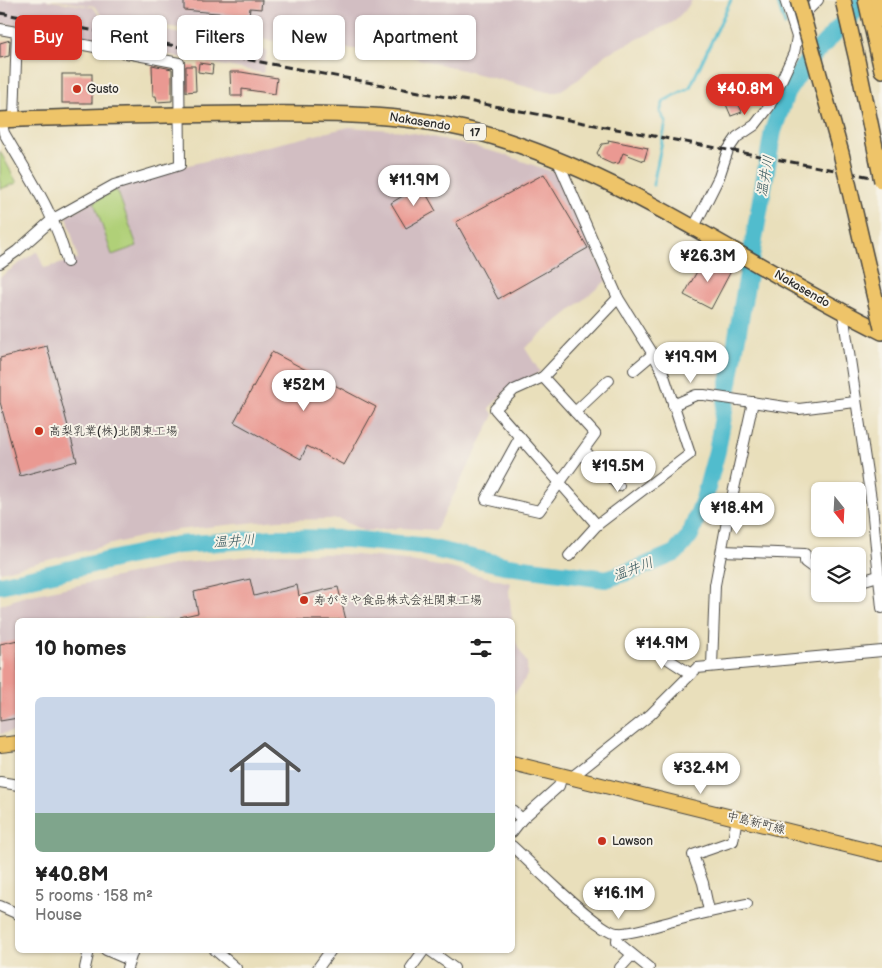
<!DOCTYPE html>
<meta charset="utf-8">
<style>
body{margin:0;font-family:"Balsamiq Sans","Klee One",sans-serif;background:#f6f6f6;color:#222;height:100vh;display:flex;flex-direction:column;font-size:19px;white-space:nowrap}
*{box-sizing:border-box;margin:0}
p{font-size:16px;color:#767676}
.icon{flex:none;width:28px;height:28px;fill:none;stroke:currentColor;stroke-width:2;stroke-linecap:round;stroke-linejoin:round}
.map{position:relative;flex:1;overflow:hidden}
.details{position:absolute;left:15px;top:618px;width:500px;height:335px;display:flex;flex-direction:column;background:#fff;border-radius:8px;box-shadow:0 1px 4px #0004}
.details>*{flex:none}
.hud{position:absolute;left:15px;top:15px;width:500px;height:45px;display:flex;gap:10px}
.needle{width:32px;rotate:162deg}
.fabs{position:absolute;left:811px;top:482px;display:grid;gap:10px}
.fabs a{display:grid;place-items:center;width:55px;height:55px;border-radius:8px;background:#fff;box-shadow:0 1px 4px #0004;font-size:25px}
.price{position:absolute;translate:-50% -42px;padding:0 11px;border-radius:18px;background:#fff;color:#222;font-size:16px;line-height:32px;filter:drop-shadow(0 1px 2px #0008)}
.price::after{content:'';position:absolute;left:50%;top:30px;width:15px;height:11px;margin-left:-8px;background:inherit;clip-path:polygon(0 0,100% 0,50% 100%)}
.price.active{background:#d93025;color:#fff}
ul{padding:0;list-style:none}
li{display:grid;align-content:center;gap:10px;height:265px;padding:0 20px}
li+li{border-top:1px solid #e0e0e0}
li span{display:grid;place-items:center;height:155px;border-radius:8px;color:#555}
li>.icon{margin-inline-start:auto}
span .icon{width:90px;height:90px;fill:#fffc;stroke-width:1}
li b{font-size:21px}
h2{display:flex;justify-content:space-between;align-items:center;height:60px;padding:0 20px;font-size:21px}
.tag{padding:0 18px;border-radius:8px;background:#fff;box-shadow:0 1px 4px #0004;font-size:18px;line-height:45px}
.tag.active{background:#d93025;color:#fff}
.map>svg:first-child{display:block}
.industrial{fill:#d2bec2}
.green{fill:#b0d078;stroke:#6e7e52}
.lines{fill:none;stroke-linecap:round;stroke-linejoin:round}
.stream{stroke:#51bccd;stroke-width:3}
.river{stroke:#51bccd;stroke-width:18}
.building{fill:#ea9992}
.minor-casing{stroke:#484641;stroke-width:12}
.major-casing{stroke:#484641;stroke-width:16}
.highway-casing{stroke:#484641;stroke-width:18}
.minor{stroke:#fff;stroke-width:10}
.major{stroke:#eec469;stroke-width:14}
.highway{stroke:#eec469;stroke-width:15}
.rail{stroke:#2b2b2b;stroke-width:3;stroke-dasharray:8 4;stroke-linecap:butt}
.highway-bridge-casing{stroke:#484641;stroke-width:18;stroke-linecap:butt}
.highway-bridge{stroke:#eec469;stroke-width:15}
.poi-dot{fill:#c8321e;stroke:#f7f3e8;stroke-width:2}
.labels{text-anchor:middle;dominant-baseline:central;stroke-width:4;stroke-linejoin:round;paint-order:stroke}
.shield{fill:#f7f3e8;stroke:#686764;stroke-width:1}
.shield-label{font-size:11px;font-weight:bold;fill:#2b2b2b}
.poi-label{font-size:12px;fill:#2b2b2b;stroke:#f7f3e8;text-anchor:start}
.street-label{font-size:12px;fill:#2b2b2b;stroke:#f7f3e8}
.water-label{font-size:14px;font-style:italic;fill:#36565c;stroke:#f7f3e8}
</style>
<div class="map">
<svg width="882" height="968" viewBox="0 0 882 968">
<rect width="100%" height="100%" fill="#f7f3e8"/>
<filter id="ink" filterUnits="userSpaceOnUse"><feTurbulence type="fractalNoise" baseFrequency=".02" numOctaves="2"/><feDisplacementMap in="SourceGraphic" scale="10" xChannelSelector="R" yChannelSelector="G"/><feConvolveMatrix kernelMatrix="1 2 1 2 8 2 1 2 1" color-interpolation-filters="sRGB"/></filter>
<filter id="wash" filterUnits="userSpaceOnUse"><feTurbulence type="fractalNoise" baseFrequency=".0096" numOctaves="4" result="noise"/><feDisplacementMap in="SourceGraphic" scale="20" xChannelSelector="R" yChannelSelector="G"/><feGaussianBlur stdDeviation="1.12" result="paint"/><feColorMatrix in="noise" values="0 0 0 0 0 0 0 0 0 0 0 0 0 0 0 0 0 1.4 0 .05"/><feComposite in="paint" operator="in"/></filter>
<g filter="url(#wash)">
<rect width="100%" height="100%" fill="#e9dfbb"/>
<g class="industrial">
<polygon points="0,0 46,0 93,7 101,18 267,51 263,73 0,23"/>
<polygon points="54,0 692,0 687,8 672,23 606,54 579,79 558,92 547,92 401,54 227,36 102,16 94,6"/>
<polygon points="349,127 405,131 464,144 502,154 556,173 607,280 525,348 540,372 506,391 489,408 494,415 436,530 402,528 364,531 339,519 278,520 177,530 144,536 0,572 0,277 37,251 44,268 78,259 67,216 115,187 184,166"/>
<polygon points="279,553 345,554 405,560 450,568 511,583 509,591 512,620 18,620 17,731 0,734 0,605 22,597 182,563"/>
<polygon points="512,620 516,643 527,663 527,675 522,684 513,695"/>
</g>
<g class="green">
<polygon points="0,151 17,183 0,189"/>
<polygon points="114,190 118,192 137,246 112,255 94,202"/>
</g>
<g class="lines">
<g class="stream">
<polyline points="777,0 785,25"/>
<polyline points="795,64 799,75"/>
<polyline points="653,185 666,122 660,112 664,101 690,87 731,0"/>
</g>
<polyline class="river" points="0,585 177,545 276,538 347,539 420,546 508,566 606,579 637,569 675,553 683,544 690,535 704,499 717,451 773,131 786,93 806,63 865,0"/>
</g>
<g id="blocks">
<g class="building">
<polygon points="184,0 262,0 261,9 250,8 249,16 184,10"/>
<polygon points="10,40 9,56 0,58 0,43"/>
<polygon points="29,42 44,44 45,50 23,54 24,43"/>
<polygon points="199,63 213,65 212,74 198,72"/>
<polygon points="152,65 172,69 172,101 157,102 156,96 153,96"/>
<polygon points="186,66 195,66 196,91 186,92"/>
<polygon points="230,72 241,72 277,78 275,94 242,89 242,96 231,96"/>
<rect x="62" y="74" width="30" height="29"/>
<polygon points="736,97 742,112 731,116 725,102"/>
<polygon points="608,140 648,148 644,161 623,153 619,163 612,164 601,159 597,153 602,144 609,143"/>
<polygon points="544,174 588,248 498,299 456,222"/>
<polygon points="421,185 436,211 406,228 391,203"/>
<polygon points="705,257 731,271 711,309 684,295"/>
<polygon points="47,346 77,461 20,476 0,402 0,358"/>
<polygon points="272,352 376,407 344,465 307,446 301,459 234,422"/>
<polygon points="250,579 254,596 297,585 299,596 338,587 346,620 181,620 180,617 198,613 194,592"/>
<polygon points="18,640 18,718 0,721 0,644"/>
</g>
</g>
</g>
<g filter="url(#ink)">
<use href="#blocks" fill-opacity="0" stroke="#484641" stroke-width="1"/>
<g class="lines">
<defs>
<g id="minor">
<polyline points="803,21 808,10 818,0"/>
<polyline points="0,29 179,63 180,165 114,185 53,219 17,251 0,263"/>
<polyline points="14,119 17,32"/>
<path d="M1,120L4,133C28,175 56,215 67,262"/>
<polyline points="557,159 618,298 656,359 663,373 690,454 597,525 569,556"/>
<polyline points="694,227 719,177 728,150 737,137 755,125 769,107 794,53 797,37 785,0"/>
<polyline points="843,313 872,506 882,608"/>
<polyline points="634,370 653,354"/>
<polyline points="673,405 696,395 704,395 799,409 855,402"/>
<polyline points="575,412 609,380"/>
<polyline points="520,437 486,499 539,511 595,434 543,377"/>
<polyline points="584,450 619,486"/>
<polyline points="597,525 495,409 514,390 543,377 618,298"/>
<polyline points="722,551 805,554 805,562 820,573"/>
<polyline points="858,582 878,576"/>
<polyline points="646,645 691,674"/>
<polyline points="712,666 715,585 728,516 753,402"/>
<polyline points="572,777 650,715 697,668 882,651"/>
<polyline points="0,782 18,785"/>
<polyline points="512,810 522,819"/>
<polyline points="512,832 522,819 559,786 562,775"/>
<path d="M512,846C531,863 598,931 617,933C629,935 661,924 673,921C698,914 722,909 747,904"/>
<polyline points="0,906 18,914"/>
<polyline points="709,911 703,883 693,855 733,841 737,818"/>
<polyline points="618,933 617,942 649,968"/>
<polyline points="106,950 129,960"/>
<polyline points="215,950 236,968"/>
<polyline points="429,950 454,968"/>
<polyline points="85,968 89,950"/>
<polyline points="127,968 133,950"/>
<polyline points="318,968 331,950"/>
<polyline points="411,968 424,950"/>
<polyline points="620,968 632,955"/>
</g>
<g id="major">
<polyline points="0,745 18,743"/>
<polyline points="512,763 882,854"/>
</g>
<g id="highway">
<polyline points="866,0 882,70"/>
<polyline points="878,0 882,20"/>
<path d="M0,120C81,116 162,115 243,114C332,113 422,112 507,141C641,185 756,270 882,332"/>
</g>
</defs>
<use href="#minor" class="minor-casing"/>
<use href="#major" class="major-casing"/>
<use href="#highway" class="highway-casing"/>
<use href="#minor" class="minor"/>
<use href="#major" class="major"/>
<use href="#highway" class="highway"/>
<polyline class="rail" points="0,13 882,179"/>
<defs>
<g id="highway-bridge">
<polyline points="798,0 841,153 882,328"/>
<polyline points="843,0 857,60 882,181"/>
</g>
</defs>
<use href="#highway-bridge" class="highway-bridge-casing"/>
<use href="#highway-bridge" class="highway-bridge"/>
</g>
</g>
<g class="poi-dot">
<circle cx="77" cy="89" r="5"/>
<circle cx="39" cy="431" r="5"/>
<circle cx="304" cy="600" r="5"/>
<circle cx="602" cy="841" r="5"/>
</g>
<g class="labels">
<rect class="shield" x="464" y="123.5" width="22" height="17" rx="4"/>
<g class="shield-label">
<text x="475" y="132">17</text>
</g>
<g class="poi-label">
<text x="87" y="89">Gusto</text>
<text x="49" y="431">高梨乳業(株)北関東工場</text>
<text x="314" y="600">寿がきや食品株式会社関東工場</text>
<text x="612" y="841">Lawson</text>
</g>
<g class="street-label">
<text transform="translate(420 122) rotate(9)">Nakasendo</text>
<text transform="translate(802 289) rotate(30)">Nakasendo</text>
<text transform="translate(756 823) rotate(14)">中島新町線</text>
</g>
<g class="water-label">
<text transform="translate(765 176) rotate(-80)">温井川</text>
<text transform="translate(234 541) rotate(-4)">温井川</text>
<text transform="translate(633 569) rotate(-21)">温井川</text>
</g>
</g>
</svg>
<div class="fabs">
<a><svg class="needle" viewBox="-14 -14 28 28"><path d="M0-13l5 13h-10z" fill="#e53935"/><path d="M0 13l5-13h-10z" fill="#767676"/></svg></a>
<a><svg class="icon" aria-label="layers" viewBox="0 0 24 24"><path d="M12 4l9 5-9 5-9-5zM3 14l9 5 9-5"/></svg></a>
</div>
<b class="price active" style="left:745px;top:116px">¥40.8M</b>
<b class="price" style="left:414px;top:207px">¥11.9M</b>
<b class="price" style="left:708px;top:283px">¥26.3M</b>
<b class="price" style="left:691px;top:384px">¥19.9M</b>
<b class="price" style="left:304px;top:412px">¥52M</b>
<b class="price" style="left:618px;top:493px">¥19.5M</b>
<b class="price" style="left:737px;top:535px">¥18.4M</b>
<b class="price" style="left:662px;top:670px">¥14.9M</b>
<b class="price" style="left:701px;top:795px">¥32.4M</b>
<b class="price" style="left:619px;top:920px">¥16.1M</b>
<div class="hud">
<a class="tag active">Buy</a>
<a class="tag">Rent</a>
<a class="tag">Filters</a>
<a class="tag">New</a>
<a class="tag">Apartment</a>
</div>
<section class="details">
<h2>10 homes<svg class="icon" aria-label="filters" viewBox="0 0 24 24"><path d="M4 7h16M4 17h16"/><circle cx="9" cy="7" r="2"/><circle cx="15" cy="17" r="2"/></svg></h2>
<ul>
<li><span style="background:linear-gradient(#c9d6e8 75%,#7fa58c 0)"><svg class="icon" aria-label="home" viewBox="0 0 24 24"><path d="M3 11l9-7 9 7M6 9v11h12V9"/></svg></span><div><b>¥40.8M</b><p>5 rooms · 158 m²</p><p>House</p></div></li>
</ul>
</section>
</div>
